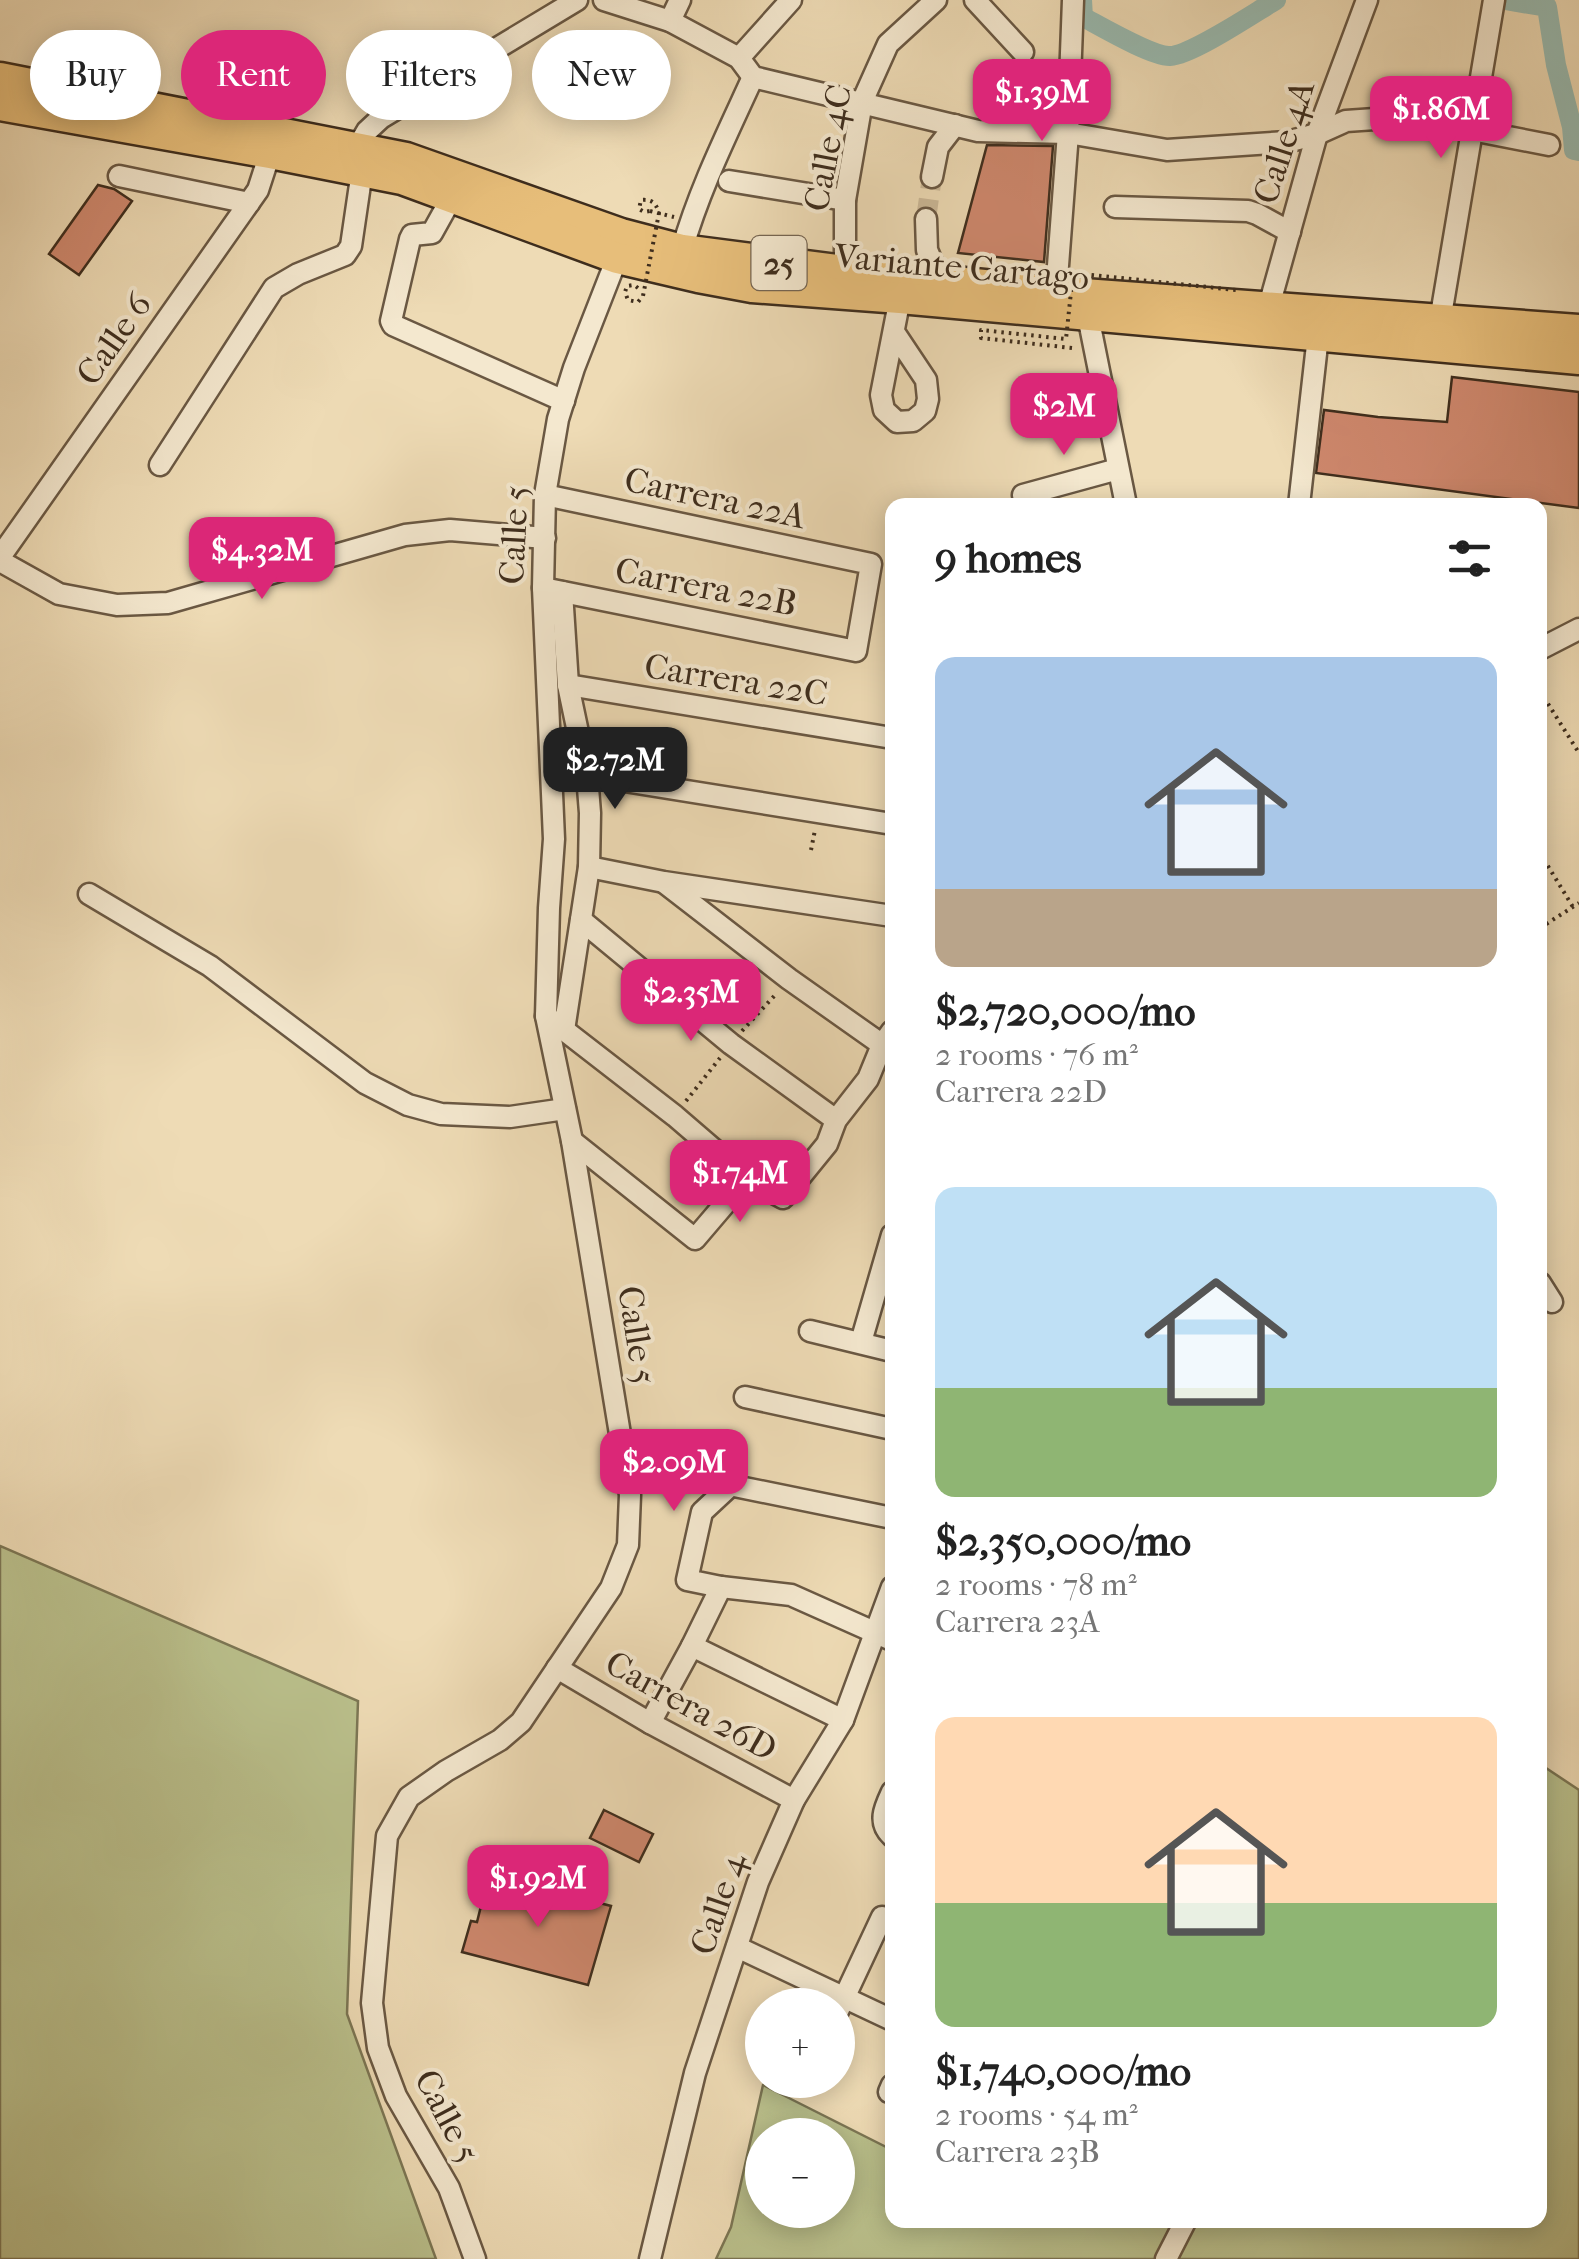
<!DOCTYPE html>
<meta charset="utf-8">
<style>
body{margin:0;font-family:"IM FELL French Canon",serif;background:#f2f2f2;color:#222;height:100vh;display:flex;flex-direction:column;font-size:38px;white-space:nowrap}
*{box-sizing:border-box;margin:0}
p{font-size:32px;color:#767676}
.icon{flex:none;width:55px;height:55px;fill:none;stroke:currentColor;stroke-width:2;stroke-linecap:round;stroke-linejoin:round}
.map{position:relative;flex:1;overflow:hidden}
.side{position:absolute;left:885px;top:498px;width:662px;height:1730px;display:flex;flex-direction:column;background:#fff;border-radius:20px;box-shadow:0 5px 25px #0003}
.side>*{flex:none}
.guide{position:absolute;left:30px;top:30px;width:705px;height:90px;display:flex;gap:20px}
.buttons{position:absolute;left:745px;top:1988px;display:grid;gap:20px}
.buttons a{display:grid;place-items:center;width:110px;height:110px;border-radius:50%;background:#fff;box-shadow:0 5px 25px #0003;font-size:50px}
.price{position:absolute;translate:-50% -85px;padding:0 22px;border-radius:20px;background:#db2777;color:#fff;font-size:32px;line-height:65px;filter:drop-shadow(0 2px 5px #0008)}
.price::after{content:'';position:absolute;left:50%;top:60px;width:30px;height:22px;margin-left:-15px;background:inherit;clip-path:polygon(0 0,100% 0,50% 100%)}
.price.active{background:#222;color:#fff}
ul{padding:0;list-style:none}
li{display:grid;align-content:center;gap:20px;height:530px;padding:0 50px}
li span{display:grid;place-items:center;height:310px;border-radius:20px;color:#555}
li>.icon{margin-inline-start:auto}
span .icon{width:180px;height:180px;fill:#fffc;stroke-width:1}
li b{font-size:42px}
h2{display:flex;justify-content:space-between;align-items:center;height:120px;padding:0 50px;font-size:42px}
.tag{padding:0 35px;border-radius:45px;background:#fff;box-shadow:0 5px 25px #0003;font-size:35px;line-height:90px}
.tag.active{background:#db2777;color:#fff}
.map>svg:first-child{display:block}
.green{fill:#bac08c;stroke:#7c7654;stroke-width:2.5;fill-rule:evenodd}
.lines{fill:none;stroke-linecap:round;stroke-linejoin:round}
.canal{stroke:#99bbb1;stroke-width:20}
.building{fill:#cf886e;stroke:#3e2d1d;stroke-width:2.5}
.minor-tunnel{stroke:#cbb897;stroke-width:20;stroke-dasharray:20 10;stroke-linecap:butt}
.minor-casing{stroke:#6a5843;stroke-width:25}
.highway-casing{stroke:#3e2d1d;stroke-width:35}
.path{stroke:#3e2d1d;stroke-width:4;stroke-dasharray:2.5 5;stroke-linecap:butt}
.minor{stroke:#f4e8cf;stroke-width:20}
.highway{stroke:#e7be7a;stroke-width:30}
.path-bridge{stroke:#3e2d1d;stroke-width:4;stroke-dasharray:2.5 5;stroke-linecap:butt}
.labels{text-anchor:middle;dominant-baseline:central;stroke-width:8;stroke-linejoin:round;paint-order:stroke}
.shield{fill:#f4e8cf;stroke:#756552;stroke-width:2.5}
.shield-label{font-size:32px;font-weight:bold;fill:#3e2d1d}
.street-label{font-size:35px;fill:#3e2d1d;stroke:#f4e8cf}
</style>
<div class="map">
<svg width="1579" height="2259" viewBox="0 0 1579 2259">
<rect width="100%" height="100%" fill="#eedbb5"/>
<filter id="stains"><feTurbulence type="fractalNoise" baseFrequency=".002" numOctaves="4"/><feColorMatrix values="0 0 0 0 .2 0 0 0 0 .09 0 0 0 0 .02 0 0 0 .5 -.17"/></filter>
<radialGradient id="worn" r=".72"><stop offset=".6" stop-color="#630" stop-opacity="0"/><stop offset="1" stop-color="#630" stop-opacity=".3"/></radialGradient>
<g class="green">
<polygon points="0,1546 358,1701 347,2014 436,2259 0,2259"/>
<path d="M1540,1764L1579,1790V2259H716L731,2227L763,2085L892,2150V2220H1540ZM762,2135H838V2210H762Z"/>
</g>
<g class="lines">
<g class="canal">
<path d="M1082,0L1083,17C1100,26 1153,57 1170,56C1192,55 1254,13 1276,0"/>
<polyline points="1505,0 1547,7 1556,65 1572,127 1574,150 1579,151"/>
</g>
</g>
<g class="building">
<polygon points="987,145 1053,146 1044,262 958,253"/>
<polygon points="98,185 114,189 132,201 79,275 49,254"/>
<polygon points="1452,377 1579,392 1579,508 1316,473 1324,410 1378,417 1447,422"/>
<polygon points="604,1810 653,1834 639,1862 590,1838"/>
<polygon points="489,1874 611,1906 588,1985 462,1952 471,1921 477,1922"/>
</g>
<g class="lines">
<polyline class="minor-tunnel" points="926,219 932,177"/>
<defs>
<g id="minor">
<polyline points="604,0 670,21 739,58 753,77 978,131 1068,133 1167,150 1287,142 1317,134 1346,121 1375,119 1472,130 1549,145"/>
<polyline points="975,0 1023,52"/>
<polyline points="670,21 680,0"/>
<polyline points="739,58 791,0"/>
<polyline points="357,148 367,131 381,118 577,0"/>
<polyline points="119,176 249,203"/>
<polyline points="932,177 938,147 955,125"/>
<polyline points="729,181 845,200"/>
<polyline points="452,197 432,233 412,235 410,239 391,321 393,325 564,401"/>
<polyline points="1115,207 1248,211 1257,214 1290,232"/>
<polyline points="926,219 927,250 940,280"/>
<path d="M682,250C699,190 727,134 753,77"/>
<polyline points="845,271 845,200 862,102 888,44 936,0"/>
<polyline points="1056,292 1068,133 1073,0"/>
<polyline points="1269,306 1317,134 1367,0"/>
<polyline points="1088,316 1126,505"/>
<polyline points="1440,321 1494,0"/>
<polyline points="894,332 926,380 928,399 925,411 913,421 897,422 884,410 881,395 900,298"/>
<polyline points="160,465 274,288 298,274 345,255 351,246 362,171"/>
<polyline points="1023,495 1118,469"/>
<polyline points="1299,505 1318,336"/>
<polyline points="0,557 258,190 270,153"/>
<polyline points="0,561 59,594 117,605 168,603 405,535 450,530 545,538"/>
<polyline points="543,588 856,651 871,564 545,495"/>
<polyline points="562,592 568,685 587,775 590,813 589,867 564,1030"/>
<polyline points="1540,649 1579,629"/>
<polyline points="568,685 892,738"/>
<polyline points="587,775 892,824"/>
<polyline points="589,867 664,882 892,916"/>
<polyline points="665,883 789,979 891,1051"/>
<polyline points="89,894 210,966 365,1083 408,1105 441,1114 510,1117 565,1109"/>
<polyline points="581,920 731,1044 836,1120"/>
<polyline points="546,1016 675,1116 747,1178 783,1198 827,1144 836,1120 868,1079 882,1045 892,1031"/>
<polyline points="572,1141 695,1239 747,1178"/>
<polyline points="1540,1283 1552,1302"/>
<polyline points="810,1331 892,1351"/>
<polyline points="861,1342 892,1235"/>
<polyline points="745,1397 892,1429"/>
<polyline points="716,1444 710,1481 892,1518"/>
<polyline points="731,1485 702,1512 687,1580 721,1587 791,1595 892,1640"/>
<polyline points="692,1646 843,1720"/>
<polyline points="557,1668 650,1723 794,1800"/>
<polyline points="650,1723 692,1646 721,1587"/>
<path d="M892,1792C885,1807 877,1822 892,1836"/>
<polyline points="737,1947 892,2020"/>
<polyline points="838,2011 882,1917"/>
<polyline points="889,2092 892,2085"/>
<polyline points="475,2259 449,2188 396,2096 378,2048 372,2003 387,1836 409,1797 446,1771 500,1740 521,1722 611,1588 628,1545 630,1495 572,1141 546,1016 549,908 554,839 543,588 545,495 558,419 574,368 617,258"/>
<polyline points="650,2259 695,2073 758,1882 794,1800 843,1720 892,1587"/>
<polyline points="1166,2259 1186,2220"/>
</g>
<g id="highway">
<polyline points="0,78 406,158 621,234 682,250 845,271 1056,292 1579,330"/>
<polyline points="0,105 270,153 402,179 617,258 698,277 752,287 900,298 1579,359"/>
</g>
</defs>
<use href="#minor" class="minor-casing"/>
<use href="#highway" class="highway-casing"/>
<g class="path">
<polyline points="650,211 674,217"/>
<polyline points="1540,691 1579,753"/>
<polyline points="811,850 815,830"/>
<polyline points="1540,853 1573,907"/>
<polyline points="1540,928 1579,903"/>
<polyline points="742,1031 776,994"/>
<polyline points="686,1101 720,1058"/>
</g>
<use href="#minor" class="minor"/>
<use href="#highway" class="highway"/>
<g class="path-bridge">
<path d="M638,288L634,285L627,286L625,292L628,300L638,302L643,296L659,213C656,203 652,199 641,200L639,209L644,212L650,211"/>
<polyline points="1072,348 981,338 981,330 1066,339 1073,273 1236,290"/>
</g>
</g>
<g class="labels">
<rect class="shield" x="751.5" y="236" width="55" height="54" rx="8"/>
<g class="shield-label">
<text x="779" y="263">25</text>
</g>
<g class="street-label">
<text transform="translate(1284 142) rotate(-72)">Calle 4A</text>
<text transform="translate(828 148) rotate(-79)">Calle 4C</text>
<text transform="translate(962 267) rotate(5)">Variante Cartago</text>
<text transform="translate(114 339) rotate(-55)">Calle 6</text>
<text transform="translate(715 498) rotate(12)">Carrera 22A</text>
<text transform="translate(514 535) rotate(-87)">Calle 5</text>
<text transform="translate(706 587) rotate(11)">Carrera 22B</text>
<text transform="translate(736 680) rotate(9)">Carrera 22C</text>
<text transform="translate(637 1335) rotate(81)">Calle 5</text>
<text transform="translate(691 1706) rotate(29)">Carrera 26D</text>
<text transform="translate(718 1904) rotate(-71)">Calle 4</text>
<text transform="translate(447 2116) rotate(62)">Calle 5</text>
</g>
</g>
<rect width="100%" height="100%" filter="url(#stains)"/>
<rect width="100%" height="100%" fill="url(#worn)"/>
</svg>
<div class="buttons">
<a>+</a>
<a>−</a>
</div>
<b class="price" style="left:1042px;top:144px">$1.39M</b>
<b class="price" style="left:1441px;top:161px">$1.86M</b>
<b class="price" style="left:1064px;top:458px">$2M</b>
<b class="price" style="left:262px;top:602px">$4.32M</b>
<b class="price active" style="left:615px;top:812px">$2.72M</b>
<b class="price" style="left:691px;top:1044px">$2.35M</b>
<b class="price" style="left:740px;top:1225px">$1.74M</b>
<b class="price" style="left:674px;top:1514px">$2.09M</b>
<b class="price" style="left:538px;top:1930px">$1.92M</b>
<div class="guide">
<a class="tag">Buy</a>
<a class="tag active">Rent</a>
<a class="tag">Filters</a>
<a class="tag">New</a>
</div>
<section class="side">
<h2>9 homes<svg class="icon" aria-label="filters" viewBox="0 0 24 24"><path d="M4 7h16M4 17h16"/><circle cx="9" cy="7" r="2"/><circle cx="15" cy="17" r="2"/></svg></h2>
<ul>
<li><span style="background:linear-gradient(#a9c7e8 75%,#b9a48a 0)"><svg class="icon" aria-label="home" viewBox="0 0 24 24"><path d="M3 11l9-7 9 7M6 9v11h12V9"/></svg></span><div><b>$2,720,000/mo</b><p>2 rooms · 76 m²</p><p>Carrera 22D</p></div></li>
<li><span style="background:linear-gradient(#bfe0f5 65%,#8fb573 0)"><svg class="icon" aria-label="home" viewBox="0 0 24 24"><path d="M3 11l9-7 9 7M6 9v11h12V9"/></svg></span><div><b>$2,350,000/mo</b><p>2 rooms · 78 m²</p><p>Carrera 23A</p></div></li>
<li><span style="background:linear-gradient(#ffd9b3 60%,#8fb573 0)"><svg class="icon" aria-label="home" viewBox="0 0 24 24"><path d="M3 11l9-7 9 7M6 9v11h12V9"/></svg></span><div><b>$1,740,000/mo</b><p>2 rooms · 54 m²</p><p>Carrera 23B</p></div></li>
</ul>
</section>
</div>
